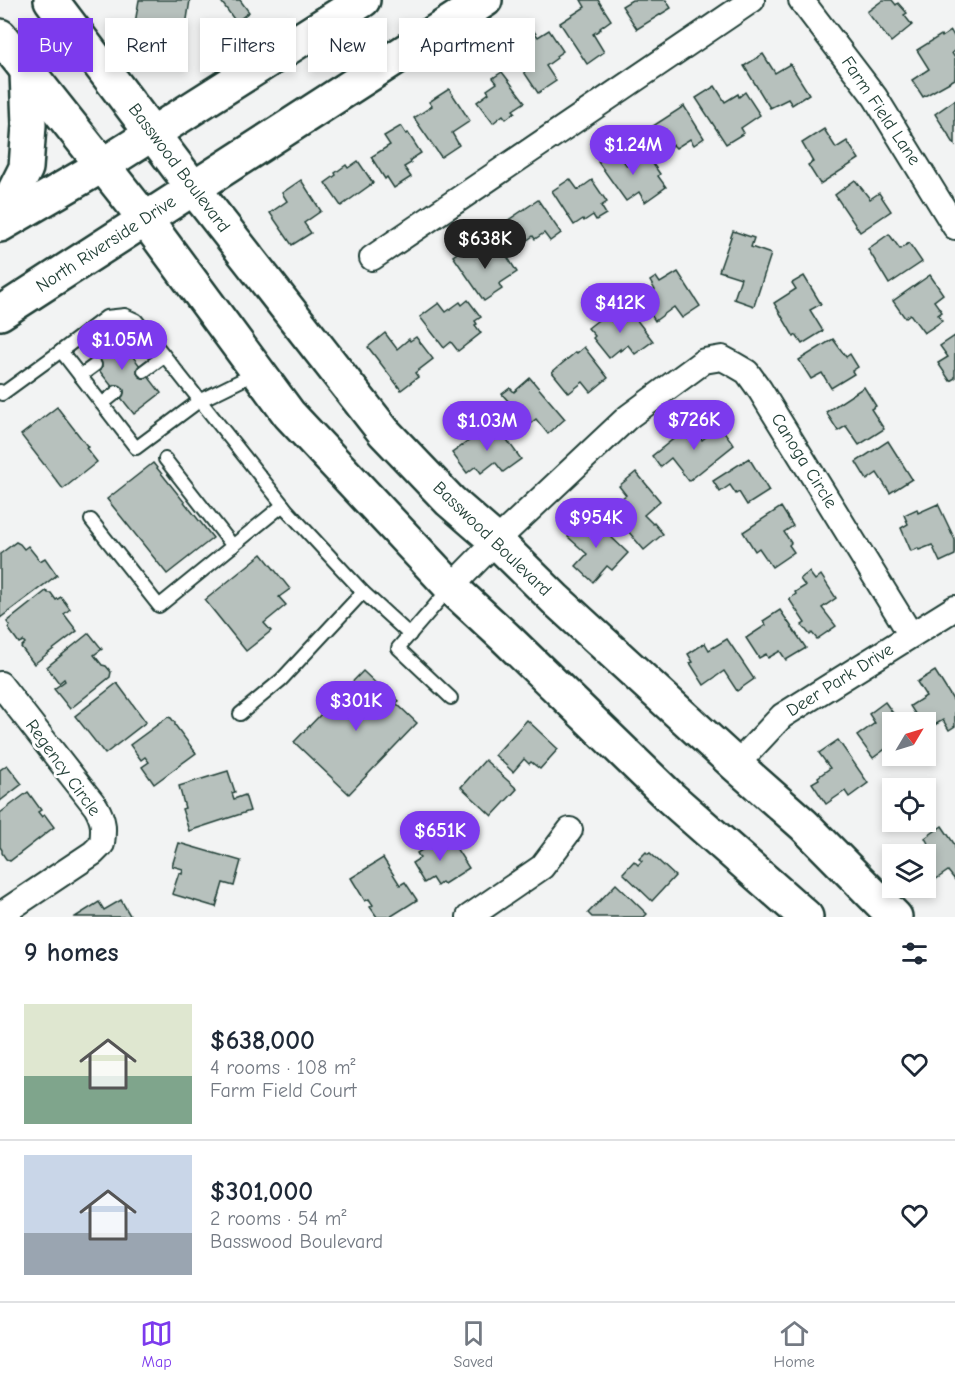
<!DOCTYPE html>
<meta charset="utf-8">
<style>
body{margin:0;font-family:"Comic Neue",sans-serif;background:#f2f2f3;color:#1f2937;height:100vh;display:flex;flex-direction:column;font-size:22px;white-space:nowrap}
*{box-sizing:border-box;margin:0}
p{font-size:20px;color:#747a83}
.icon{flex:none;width:33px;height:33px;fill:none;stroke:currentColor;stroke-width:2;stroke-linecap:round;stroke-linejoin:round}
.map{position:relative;height:917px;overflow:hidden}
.side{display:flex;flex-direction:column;background:#fff;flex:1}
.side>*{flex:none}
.top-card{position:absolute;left:18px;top:18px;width:600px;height:54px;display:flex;gap:12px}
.needle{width:39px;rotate:52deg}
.tools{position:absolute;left:882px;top:712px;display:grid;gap:12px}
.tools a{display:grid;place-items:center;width:54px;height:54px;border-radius:0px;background:#fff;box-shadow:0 3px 9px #0003;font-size:30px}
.price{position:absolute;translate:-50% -51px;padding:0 14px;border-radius:21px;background:#7c3aed;color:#fff;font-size:20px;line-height:39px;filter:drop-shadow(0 2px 3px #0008)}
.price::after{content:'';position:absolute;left:50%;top:36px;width:18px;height:14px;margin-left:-9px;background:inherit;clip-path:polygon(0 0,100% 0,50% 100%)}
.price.current{background:#222;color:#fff}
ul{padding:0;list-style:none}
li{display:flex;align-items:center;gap:18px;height:150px;padding:0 24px}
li+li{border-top:2px solid #e0e1e3}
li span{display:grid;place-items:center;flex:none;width:168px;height:120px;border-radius:0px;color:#555}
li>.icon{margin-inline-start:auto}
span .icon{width:72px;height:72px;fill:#fffc;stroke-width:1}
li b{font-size:26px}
h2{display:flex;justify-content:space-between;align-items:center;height:72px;padding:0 24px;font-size:26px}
.chip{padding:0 21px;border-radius:0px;background:#fff;box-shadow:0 3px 9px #0003;font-size:21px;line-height:54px}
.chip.current{background:#7c3aed;color:#fff}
.dock{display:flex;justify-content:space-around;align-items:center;height:84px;border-top:2px solid #e0e1e3;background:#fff;font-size:16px;color:#747a83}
.dock a{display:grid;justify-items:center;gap:3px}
.dock .current{color:#7c3aed}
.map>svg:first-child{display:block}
.building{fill:#b7c1bd;stroke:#1f3d34;stroke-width:1.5}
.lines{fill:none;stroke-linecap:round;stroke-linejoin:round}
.lane-casing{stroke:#1f3d34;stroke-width:16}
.street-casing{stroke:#1f3d34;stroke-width:28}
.secondary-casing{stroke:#1f3d34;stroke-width:38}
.lane{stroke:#fff;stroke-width:12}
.street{stroke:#fff;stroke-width:24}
.secondary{stroke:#fff;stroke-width:33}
.labels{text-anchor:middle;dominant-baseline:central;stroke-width:6;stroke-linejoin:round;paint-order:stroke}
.street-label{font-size:18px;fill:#1f3d34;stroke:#fff}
</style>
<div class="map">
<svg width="955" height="917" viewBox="0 0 955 917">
<rect width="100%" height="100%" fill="#f2f3f3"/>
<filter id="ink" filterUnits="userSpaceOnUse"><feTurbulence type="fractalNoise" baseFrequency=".0167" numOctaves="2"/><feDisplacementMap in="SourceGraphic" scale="12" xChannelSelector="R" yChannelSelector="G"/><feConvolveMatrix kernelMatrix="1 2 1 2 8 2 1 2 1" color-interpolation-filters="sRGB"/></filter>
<g filter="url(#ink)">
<g class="building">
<polygon points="139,0 190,0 185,32 171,29 169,39 150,35 152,26 135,23"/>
<polygon points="220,0 240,0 249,12 236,22"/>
<polygon points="581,0 598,0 611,20 600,28 601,29 593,34 604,52 587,64 560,23 585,7"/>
<polygon points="632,0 666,0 671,8 637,29 622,6"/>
<polygon points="883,0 892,0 896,5 898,3 907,13 904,15 912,25 891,42 867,12"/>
<polygon points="531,27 538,37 549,30 563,51 556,56 557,58 546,66 556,81 538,93 508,48 526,37 523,33"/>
<polygon points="951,31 955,38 955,51 952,53 955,58 955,79 923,97 912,80 929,69 917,50 941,35 942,37"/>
<polygon points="763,54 775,73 790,64 809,94 792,105 788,99 770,108 744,66"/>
<polygon points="502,72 525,102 513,110 515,112 506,119 503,115 493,123 477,102 489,93 487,90 497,83 493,78"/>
<polygon points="715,86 725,102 738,94 739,97 745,92 760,115 741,128 744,133 726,144 696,98"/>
<polygon points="449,89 470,121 452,133 459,145 441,157 414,118 432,106 429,102"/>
<polygon points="955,100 955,145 935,114"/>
<polygon points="684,106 704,138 694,145 690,139 676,148 673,145 665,150 650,128"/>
<polygon points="401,126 406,134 408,133 421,153 410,160 411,163 404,167 411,177 394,188 387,177 385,179 371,157 390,145 384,136"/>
<polygon points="824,129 836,148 847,141 859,159 820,184 808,165 813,162 802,143"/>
<polygon points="616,150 627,166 646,154 660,174 658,176 666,187 645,202 639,192 626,201 598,162"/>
<polygon points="358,161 373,183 341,206 325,183 336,175 335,173 346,165 348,168"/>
<polygon points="570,179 578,190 592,180 607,202 601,206 606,214 596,220 593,215 584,221 583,219 574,225 552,191"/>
<polygon points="301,180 321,211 304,223 311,233 292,245 270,213 287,201 282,193"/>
<polygon points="855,180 870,199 879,193 891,211 860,232 835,195"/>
<polygon points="538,200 561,233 550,241 544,233 535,239 533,236 522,244 507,221"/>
<polygon points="733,231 754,238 751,247 771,254 754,306 734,299 741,278 719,271"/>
<polygon points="889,234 900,249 909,243 922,262 889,284 868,249"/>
<polygon points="472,243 483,260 495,252 496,254 503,250 517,272 499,284 502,289 484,301 453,256"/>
<polygon points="678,272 700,306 682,318 674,307 655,321 641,299 655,290 650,281 656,277 660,283"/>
<polygon points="930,275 943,294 934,301 942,312 938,315 942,321 924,333 910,314 905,318 893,301"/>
<polygon points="804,276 821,304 810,310 823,331 802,344 796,335 794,337 774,303 796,289 792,283"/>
<polygon points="468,300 481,317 475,321 477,324 475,325 481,333 458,351 451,342 444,348 420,317 439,303 446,312 460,302 462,305"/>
<polygon points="629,310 653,341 635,354 628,345 620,351 620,349 609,358 593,338 595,336 588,328 606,314 613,322"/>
<polygon points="110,327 161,393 134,414 82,349"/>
<polygon points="385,333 397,349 409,339 410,341 416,337 433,359 415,373 418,377 401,390 368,347"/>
<polygon points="955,336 955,378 950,381 938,363 948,357 940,346"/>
<polygon points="833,339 846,357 850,354 858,367 852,371 854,374 831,388 822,373 811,379 799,360"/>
<polygon points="584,347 608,378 591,392 583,382 569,393 552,372 576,352 577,353"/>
<polygon points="530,378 565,419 548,434 536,419 525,428 524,426 517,432 499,411 509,402 502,394 510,388 514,392"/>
<polygon points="864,387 876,406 871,409 884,429 859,445 846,426 838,431 826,412"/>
<polygon points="57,407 88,447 86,448 97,462 63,489 21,435"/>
<polygon points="691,425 702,440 720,426 734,445 689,481 671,458 660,467 652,456"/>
<polygon points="497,426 521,459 503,472 495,462 481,473 476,466 467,473 452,453 487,428 490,431"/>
<polygon points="888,441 912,479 890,493 877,473 867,480 856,462"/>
<polygon points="749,458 769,491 747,505 739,492 736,494 730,485 720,492 713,481"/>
<polygon points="153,463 213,538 167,574 107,499"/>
<polygon points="636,472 660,501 644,515 653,524 654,523 663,534 644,550 611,511 621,502 619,500 626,495 619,486"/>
<polygon points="938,504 955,540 955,555 940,562 932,545 919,550 918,548 911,551 901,528 908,524 904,515 917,509 918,513"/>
<polygon points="781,507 793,526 784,532 791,543 789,545 794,552 772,567 759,548 755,551 743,532"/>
<polygon points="588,515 628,553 612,570 607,566 593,582 576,566 587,554 568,537"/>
<polygon points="16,542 20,544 24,549 28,546 40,561 45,558 57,575 0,618 0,554"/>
<polygon points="262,554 290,589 279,597 286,605 264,623 271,631 246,651 205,600"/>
<polygon points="809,572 815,580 821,575 836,598 822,608 836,626 817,639 812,633 810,635 802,625 805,623 789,599 796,594 795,592 805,586 800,579"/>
<polygon points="46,591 48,593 51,593 56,600 61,597 70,609 64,614 77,631 34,664 21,647 25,643 23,641 19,643 8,628 10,626 7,622"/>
<polygon points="780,610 806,648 786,660 780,651 768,658 766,654 759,658 746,638 766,625 763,621"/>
<polygon points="89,633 102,649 94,655 102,665 106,666 111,672 110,677 70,709 54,689 65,681 64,679 59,683 47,667"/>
<polygon points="727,639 754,679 737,691 724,671 704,685 690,663 693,662 688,654 705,643 709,650"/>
<polygon points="363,671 383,690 385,688 399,701 396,703 417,723 349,794 294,742"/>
<polygon points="935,671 955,703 955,726 949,730 943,720 926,730 926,723 921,723 910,706 926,696 917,682"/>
<polygon points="117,683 146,722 105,754 75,716"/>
<polygon points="885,702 900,723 892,723 892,744 873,758 857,736 875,723 869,714"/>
<polygon points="168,717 171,718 175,723 175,725 196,753 154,784 142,767 149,762 145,757 141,760 130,745"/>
<polygon points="527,720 558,749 540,769 531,762 529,764 524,759 513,772 495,755"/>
<polygon points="838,740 868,783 849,797 845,791 826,804 812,783 819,779 818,777 830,768 819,753"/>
<polygon points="485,760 517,789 492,816 461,787"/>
<polygon points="7,765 22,784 0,801 0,770"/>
<polygon points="228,771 235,792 232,793 234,799 245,795 250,811 189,831 182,809 185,808 179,786"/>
<polygon points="28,792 41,810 38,812 42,817 45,815 54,827 10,861 6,859 2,853 2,850 0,847 0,813"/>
<polygon points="942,826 955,845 955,880 948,871 932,882 926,872 926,855 919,855 930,847 925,838"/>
<polygon points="447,834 469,868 444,884 442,882 437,886 432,878 424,883 412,863 420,858 417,853"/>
<polygon points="179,843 241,861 234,886 223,883 216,907 172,894 179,873 182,874 183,869 172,866"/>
<polygon points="646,852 648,854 650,853 675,876 652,901 623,873 634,861 638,865 642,861 639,859"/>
<polygon points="383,858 400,885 405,882 417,900 390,917 377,917 370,907 373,905 369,899 365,901 351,878"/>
<polygon points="616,884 647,914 644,917 592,917 588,913"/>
<polygon points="121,900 131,917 75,917 99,902 104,910"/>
</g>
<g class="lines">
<defs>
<g id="lane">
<polyline points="123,344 143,329"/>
<polyline points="61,351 106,317 125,315 136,320 287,510 363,592 410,635"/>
<polyline points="144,371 164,356"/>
<polyline points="80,376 95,365"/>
<polyline points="0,391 2,394 61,351 136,448 199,401 256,373"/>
<polyline points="102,404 117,392"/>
<polyline points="165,459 233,546"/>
<polyline points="91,520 159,606 283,505"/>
<polyline points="450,588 398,648 451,698"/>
<polyline points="240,714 281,680 363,592"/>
</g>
<g id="street">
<polyline points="801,0 875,97 955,227"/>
<polyline points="372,258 752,0"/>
<polyline points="451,587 496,541 628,417 704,361 722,358 735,365 747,372 760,390 911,635"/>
<path d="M0,684L96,807C104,821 104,828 102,844L93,853L0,915"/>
<polyline points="736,765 782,716 955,608"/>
<polyline points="469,917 542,867 570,830"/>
</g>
<g id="secondary">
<polyline points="51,0 201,198 384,432 450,501 496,541 556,600 736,765 804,825 895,917"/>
<polyline points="0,36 145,219 289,414 451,587 506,638 671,798 806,917"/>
<polyline points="0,213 9,202 26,168 29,125 27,72"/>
<polyline points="0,225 103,165 363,0"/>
<polyline points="0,313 485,0"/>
</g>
</defs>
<use href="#lane" class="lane-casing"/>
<use href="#street" class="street-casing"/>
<use href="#secondary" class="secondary-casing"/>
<use href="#lane" class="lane"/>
<use href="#street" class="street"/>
<use href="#secondary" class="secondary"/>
</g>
</g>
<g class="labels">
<g class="street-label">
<text transform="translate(881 111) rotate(56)">Farm Field Lane</text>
<text transform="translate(179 168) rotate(53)">Basswood Boulevard</text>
<text transform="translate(106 244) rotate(-33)">North Riverside Drive</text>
<text transform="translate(804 461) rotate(58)">Canoga Circle</text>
<text transform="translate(492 539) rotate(44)">Basswood Boulevard</text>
<text transform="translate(840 680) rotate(-32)">Deer Park Drive</text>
<text transform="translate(63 768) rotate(54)">Regency Circle</text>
</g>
</g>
</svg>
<div class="tools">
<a><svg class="needle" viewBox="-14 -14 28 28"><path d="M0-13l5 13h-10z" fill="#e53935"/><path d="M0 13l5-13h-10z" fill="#747a83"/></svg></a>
<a><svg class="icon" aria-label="locate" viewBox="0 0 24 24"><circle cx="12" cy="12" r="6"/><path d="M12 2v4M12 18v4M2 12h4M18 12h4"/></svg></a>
<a><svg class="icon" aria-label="layers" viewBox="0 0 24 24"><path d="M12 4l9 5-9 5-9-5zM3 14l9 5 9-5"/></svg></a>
</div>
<b class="price" style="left:633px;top:176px">$1.24M</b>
<b class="price current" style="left:485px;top:270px">$638K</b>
<b class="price" style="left:620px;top:334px">$412K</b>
<b class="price" style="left:122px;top:371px">$1.05M</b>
<b class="price" style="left:694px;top:451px">$726K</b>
<b class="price" style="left:487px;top:452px">$1.03M</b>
<b class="price" style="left:596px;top:549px">$954K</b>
<b class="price" style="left:356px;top:732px">$301K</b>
<b class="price" style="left:440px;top:862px">$651K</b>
<div class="top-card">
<a class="chip current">Buy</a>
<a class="chip">Rent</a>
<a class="chip">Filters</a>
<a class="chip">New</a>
<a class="chip">Apartment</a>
</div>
</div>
<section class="side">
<h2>9 homes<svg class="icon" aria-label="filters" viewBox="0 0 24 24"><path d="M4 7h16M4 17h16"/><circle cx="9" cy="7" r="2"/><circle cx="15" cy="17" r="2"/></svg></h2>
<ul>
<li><span style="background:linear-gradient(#dfe7d0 60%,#7fa58c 0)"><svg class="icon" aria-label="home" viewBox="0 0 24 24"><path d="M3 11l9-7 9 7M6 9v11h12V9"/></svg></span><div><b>$638,000</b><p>4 rooms · 108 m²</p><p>Farm Field Court</p></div><svg class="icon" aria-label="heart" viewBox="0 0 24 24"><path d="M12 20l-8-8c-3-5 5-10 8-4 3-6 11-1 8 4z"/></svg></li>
<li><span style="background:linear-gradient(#c9d6e8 65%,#9aa5b1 0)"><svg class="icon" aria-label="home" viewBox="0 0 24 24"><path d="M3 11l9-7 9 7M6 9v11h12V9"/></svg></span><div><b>$301,000</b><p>2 rooms · 54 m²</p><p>Basswood Boulevard</p></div><svg class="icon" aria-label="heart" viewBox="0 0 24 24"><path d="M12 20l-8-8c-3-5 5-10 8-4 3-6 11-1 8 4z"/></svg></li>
</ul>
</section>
<nav class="dock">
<a class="current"><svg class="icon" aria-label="map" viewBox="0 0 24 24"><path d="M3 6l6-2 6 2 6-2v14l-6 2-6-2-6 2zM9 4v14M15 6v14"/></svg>Map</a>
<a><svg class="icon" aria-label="saved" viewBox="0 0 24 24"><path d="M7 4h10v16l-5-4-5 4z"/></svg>Saved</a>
<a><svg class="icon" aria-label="home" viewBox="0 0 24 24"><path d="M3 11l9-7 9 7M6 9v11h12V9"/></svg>Home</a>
</nav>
